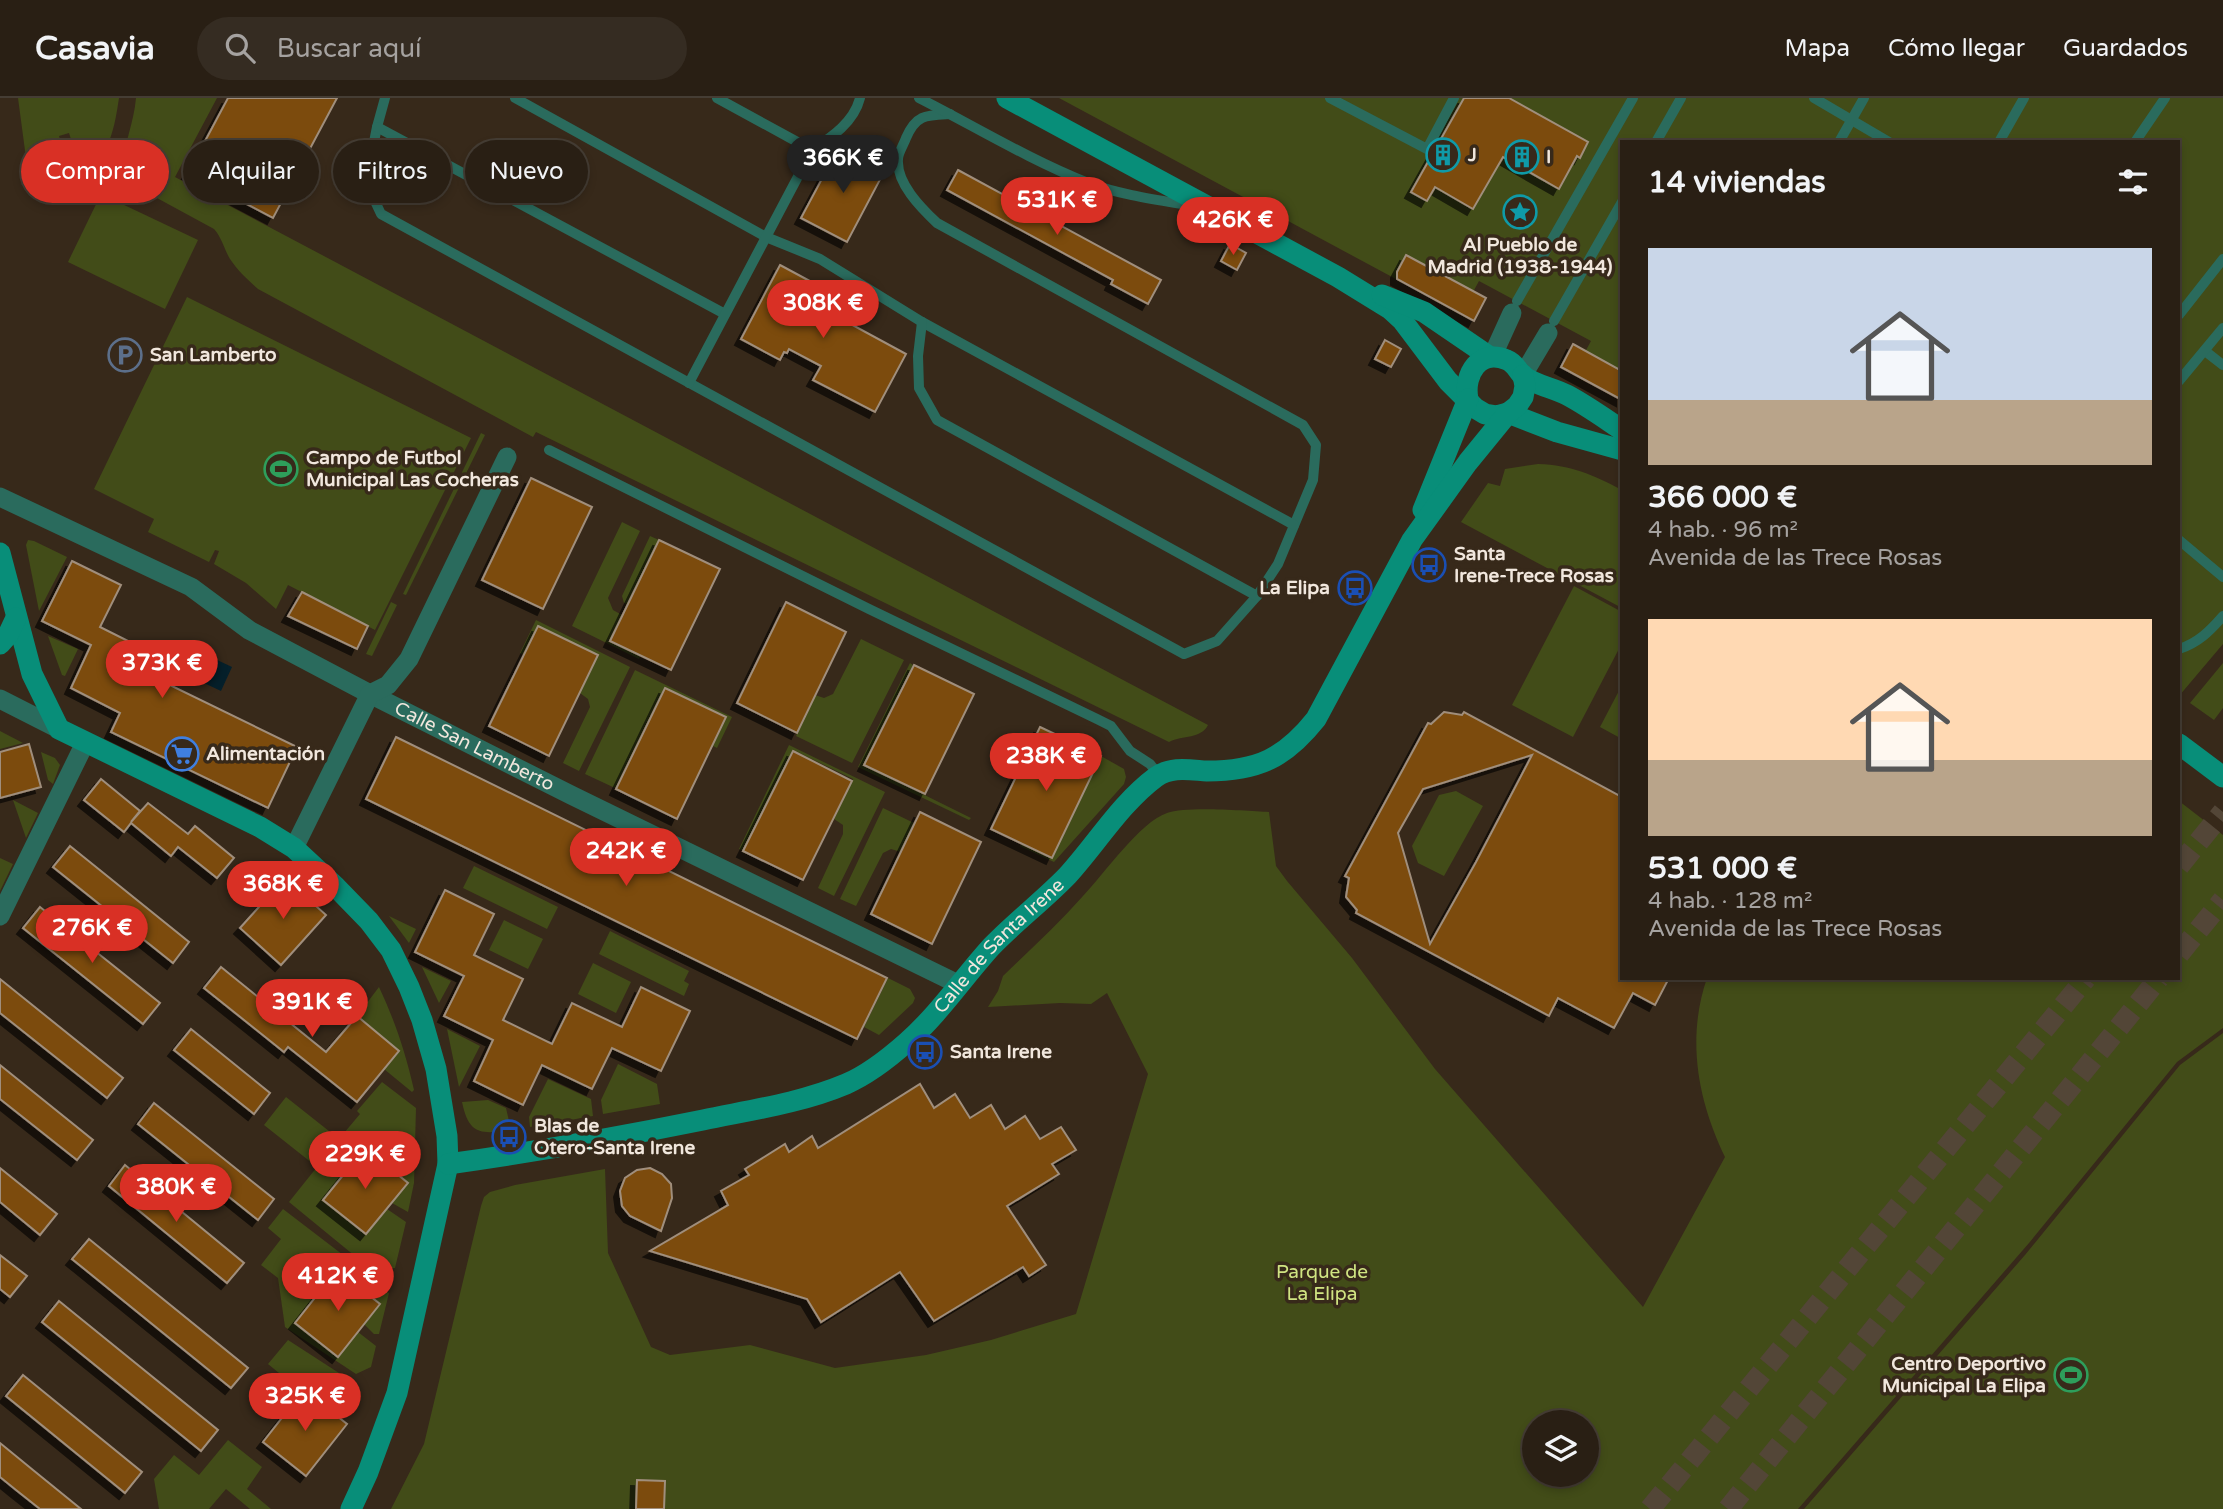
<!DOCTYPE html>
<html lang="es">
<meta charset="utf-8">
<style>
body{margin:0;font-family:"Varela Round",sans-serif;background:#352c22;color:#f1f3f6;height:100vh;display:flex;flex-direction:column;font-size:26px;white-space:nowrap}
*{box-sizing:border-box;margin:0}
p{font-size:23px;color:#a5a2a0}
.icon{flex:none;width:38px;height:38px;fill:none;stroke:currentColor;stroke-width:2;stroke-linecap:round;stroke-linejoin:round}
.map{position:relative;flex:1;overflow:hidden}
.panel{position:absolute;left:1620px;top:42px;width:560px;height:840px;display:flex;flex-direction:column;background:#291f14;border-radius:0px;box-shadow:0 4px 10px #0003,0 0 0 2px #453d34}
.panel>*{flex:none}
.hud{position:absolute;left:21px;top:42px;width:665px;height:63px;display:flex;gap:14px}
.tools{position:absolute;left:1522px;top:1312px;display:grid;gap:14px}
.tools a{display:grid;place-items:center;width:77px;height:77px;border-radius:50%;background:#291f14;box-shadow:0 4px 10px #0003,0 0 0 2px #453d34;font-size:35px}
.price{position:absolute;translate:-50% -60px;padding:0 16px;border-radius:24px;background:#d93025;color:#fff;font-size:23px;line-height:46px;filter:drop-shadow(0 2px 4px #0008)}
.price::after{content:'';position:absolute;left:50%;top:42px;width:21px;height:16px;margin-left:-10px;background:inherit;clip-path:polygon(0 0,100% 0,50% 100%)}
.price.current{background:#222;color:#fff}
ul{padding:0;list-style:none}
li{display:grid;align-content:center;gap:14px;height:371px;padding:0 28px}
li span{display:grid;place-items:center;height:217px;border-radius:0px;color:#555}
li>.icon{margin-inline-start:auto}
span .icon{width:126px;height:126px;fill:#fffc;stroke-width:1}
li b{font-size:30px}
h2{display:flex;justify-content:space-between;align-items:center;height:84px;padding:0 28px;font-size:30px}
.chip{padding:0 24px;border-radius:32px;background:#291f14;box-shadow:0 4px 10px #0003,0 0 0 2px #453d34;font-size:24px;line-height:63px}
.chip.current{background:#d93025;color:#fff}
header{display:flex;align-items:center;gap:42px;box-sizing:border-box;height:98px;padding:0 35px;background:#291f14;border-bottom:2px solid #453d34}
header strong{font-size:33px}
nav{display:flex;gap:38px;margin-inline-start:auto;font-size:24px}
.search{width:490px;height:63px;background:#352c22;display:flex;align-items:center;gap:18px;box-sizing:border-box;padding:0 24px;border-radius:38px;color:#a5a2a0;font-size:26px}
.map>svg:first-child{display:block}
.green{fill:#424c18;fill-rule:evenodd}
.water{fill:#05202b}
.building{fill:#7b4c0d;stroke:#a08e7c;stroke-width:2;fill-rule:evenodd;filter:url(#shadow)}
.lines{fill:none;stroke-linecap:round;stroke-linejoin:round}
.highway-tunnel{stroke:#534637;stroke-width:21;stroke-dasharray:21 10;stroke-linecap:butt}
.lane{stroke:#2a6b5d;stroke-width:10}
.street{stroke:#2a6b5d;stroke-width:19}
.secondary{stroke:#088e79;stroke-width:21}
.labels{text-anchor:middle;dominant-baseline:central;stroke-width:7;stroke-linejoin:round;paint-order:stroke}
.poi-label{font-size:19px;font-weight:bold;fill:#f1e7dd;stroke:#37291a;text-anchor:start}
.street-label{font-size:19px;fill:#f1e7dd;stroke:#37291a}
.park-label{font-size:19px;fill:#d0e482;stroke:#37291a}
</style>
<header>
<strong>Casavia</strong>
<div class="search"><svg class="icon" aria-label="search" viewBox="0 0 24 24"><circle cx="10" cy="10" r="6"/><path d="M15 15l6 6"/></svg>Buscar aquí</div>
<nav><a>Mapa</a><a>Cómo llegar</a><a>Guardados</a></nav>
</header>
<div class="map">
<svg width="2223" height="1411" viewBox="0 0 2223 1411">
<defs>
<filter id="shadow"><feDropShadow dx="-6" dy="6" stdDeviation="0" flood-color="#0009"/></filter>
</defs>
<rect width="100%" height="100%" fill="#37291a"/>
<g class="green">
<path d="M18,0H119C115,26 110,63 81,72L69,35L59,38L70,76L34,73L26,60Z"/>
<path d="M136,0H217L175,79L1208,627C1201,641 1183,637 1169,644L536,334L533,339L258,191C248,182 238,173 230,161C224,151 222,140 214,131L133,87L121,74C123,49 134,25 136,0Z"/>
<polygon points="1059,0 2223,0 2223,546 2179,598 2179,44 1622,44 1622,302 1573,276 1591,243 1479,183 1461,216"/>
<polygon points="101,96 198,142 165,211 68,164"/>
<polygon points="187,199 471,340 375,532 288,487 276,511 246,485 214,466 219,453 215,452 209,464 148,434 154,421 94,391"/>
<polygon points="481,335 485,337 406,497 403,496"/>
<path d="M1538,366C1572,367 1593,377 1622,392V510L1461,424L1488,385L1500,388L1505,371Z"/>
<polygon points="622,424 640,433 608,500 613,512 622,517 610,543 640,558 639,561 572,528"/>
<polygon points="650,438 659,442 627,506 624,505 622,498"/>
<polygon points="28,442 34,443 67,459 39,513 26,447"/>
<polygon points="1574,488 1622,514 1622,545 1573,639 1512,607"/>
<polygon points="391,504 397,507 372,558 366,556"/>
<polygon points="536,522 630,569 579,673 563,665 590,609 588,601 580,595 598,557 538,528 524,557 520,555"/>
<polygon points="48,538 78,551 65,578 62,577"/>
<polygon points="861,541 904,562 852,665 796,638 815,597 824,600 833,596"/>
<polygon points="161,552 196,568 190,582 155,566"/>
<polygon points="910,565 913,567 864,667 971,720 969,722 858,669"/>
<polygon points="2223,565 2223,610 2214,622 2190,605"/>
<polygon points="635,572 732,619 717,650 713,648 727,619 665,589 615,690 585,676"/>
<polygon points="1622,587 1622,641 1600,629"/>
<polygon points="0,633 23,645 0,651"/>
<polygon points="789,647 885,694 834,798 818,790 843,736 843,727 834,721 853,681 793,652 743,753 739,751"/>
<polygon points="41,654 55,660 60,667 53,686 48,682"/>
<polygon points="1101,658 1124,671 1126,679 1124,686 1054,764 1020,748 1022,745 1052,759"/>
<polygon points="1456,693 1483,708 1444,778 1418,765 1412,748 1439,697"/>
<polygon points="13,702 38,715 26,740"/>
<path d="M2179,703L2223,737V930L2177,964L2029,1145L1798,1411H391L424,1346L481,1108L484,1099L490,1094L515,1087L605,1071L608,1155L651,1249L670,1257L750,1247L835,1270L926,1257L991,1242L1076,1216L1148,976L1107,895L1091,906L1060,905L988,909L998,893L1003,878C1030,852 1058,826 1083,798C1104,776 1140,724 1167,715C1187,708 1246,713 1269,714L1276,768L1287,783L1352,860L1435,971L1643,1209L1725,1059C1698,1003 1686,941 1707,880H2179ZM1535,1325H1587V1377H1535Z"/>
<polygon points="883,710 914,725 901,754 891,751 883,755 856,808 840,801"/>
<polygon points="0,760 13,766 0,793"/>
<polygon points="474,768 558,809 547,831 463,790"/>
<polygon points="389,818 416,831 409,845"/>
<polygon points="504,822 543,841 528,871 489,852"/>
<polygon points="610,833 689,873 684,883 689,886 684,898 599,856"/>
<polygon points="593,865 631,884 616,915 578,896"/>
<polygon points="422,869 451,883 439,905"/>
<polygon points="888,880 910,891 915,900 913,905 879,937 864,929"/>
<path d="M379,889C395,923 406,956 414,992L412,994L384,971L399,953L357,918Z"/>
<polygon points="447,931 480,948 459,989"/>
<polygon points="2223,935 2223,1411 1804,1411 2025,1157 2180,967"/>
<polygon points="618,966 657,986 660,1006 603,1016 601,1002"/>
<polygon points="548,981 591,1001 593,1018 530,1029 529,1019"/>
<polygon points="382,984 416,1010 414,1085 408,1114 392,1105 408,1085 366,1050 323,1102 365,1136 387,1111 406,1124 395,1170 372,1172 289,1104 317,1069 264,1027 286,999 339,1041 360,1016 357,1013"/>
<path d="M488,1002L506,1010L511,1032C482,1036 469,1038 462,1004Z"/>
<polygon points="283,1111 347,1160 339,1171 389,1195 379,1236 374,1236 364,1226 379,1206 337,1172 295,1225 338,1258 358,1234 376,1248 371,1269 356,1276 285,1229 278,1180 261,1167 281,1141 268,1130"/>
<polygon points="288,1242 339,1275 328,1296 315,1300 304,1292 297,1301 273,1283 279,1275 268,1266"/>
<polygon points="228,1342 262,1369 247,1391 271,1411 250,1411 226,1391 209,1411 159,1411 154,1381 174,1357 199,1377"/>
</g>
<polygon class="water" points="215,561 232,569 221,593 204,585"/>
<g class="building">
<polygon points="228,0 337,0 273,120 188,75"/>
<polygon points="1464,0 1509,0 1588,44 1580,60 1577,58 1559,91 1503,59 1473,111 1435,89 1427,103 1411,94"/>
<polygon points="839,49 884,74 847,144 801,120"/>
<polygon points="958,72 1161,182 1148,206 1111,186 1113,182 947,92"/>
<polygon points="1230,146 1246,155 1237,172 1221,163"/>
<polygon points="1406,157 1486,200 1474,223 1397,181 1397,174"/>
<polygon points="780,167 819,188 812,200 847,218 845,223 906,256 875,314 813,282 821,268 789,251 787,255 784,254 780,262 741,241"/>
<polygon points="1385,242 1401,251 1391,269 1375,261"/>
<polygon points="1573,246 1622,273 1622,302 1561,269"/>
<polygon points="531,380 592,409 543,511 482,482"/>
<polygon points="659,442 720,471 671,572 610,543"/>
<polygon points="72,463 121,487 100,529 150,554 141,573 297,649 268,710 111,634 120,615 71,590 91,547 42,523"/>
<polygon points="302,494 368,528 357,551 288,518"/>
<polygon points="786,504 846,534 797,635 737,605"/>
<polygon points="538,528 598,557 549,658 489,628"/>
<polygon points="914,567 974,596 925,696 864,667"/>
<polygon points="665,590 726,619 677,721 616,691"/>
<path d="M1444,614L1462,617L1464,614L1622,699V880H1669L1655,907L1633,895L1614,930L1558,900L1549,918L1356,815L1357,812L1346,799L1349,780L1345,778L1428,625L1431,626ZM1532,657L1476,764L1430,846L1398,735L1423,691Z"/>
<polygon points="1040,629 1101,658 1052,760 991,731"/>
<polygon points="396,639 887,880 857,941 366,701"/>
<polygon points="29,646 41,689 0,700 0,654"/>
<polygon points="793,653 852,683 803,782 743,753"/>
<polygon points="101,681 140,713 131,724 148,705 188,736 195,728 234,760 217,780 178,749 171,758 131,725 124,734 84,702"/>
<polygon points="920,714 981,744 932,846 871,816"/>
<polygon points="70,748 189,844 173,865 53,769"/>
<polygon points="285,780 326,817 281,867 240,830"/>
<polygon points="445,792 494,816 474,857 523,881 503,922 552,946 572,905 622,929 641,889 690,913 661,973 612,950 592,991 542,967 523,1007 474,983 493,942 444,918 464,878 415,854"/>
<polygon points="40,809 160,905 143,926 23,830"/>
<polygon points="221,869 326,954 357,918 399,953 357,1004 288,949 284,954 204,890"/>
<polygon points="0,881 123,980 107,1000 0,915"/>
<polygon points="191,931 270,995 254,1016 174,952"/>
<polygon points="0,967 93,1042 77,1062 0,1001"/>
<polygon points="920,986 934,1010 955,996 970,1020 991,1007 1005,1031 1025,1018 1040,1041 1061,1029 1076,1052 1052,1066 1059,1076 1007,1108 1046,1167 1029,1178 1023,1169 934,1223 900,1174 821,1224 807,1201 650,1153 728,1107 721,1093 749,1077 745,1071 785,1046 789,1054 812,1038 818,1050"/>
<polygon points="154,1005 274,1101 258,1122 138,1026"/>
<polygon points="365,1050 408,1085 366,1136 323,1102"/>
<polygon points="125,1067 244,1165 227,1185 109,1088"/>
<polygon points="0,1070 57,1116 40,1137 0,1104"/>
<polygon points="650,1070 662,1076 671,1086 672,1100 661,1133 630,1118 622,1108 620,1093 625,1080 637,1072"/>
<polygon points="89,1141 248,1270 231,1290 72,1161"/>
<polygon points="0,1157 27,1178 10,1199 0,1191"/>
<polygon points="337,1172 380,1206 338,1259 295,1225"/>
<polygon points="59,1203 218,1332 201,1353 42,1224"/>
<polygon points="23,1277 142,1374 125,1395 6,1298"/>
<polygon points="304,1292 347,1326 306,1378 263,1344"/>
<polygon points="0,1345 33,1372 81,1411 40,1411 16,1392 0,1379"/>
<polygon points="637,1382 665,1383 664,1411 636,1411"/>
</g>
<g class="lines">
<g class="highway-tunnel">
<polyline points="2179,768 2223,714"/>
<polyline points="2179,856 2223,802"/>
<polyline points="1650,1411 2086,880"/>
<polyline points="1728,1411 2159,880"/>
</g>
<g class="lane">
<path d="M385,0L377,29L366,84L381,116L1184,556L1217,543L1257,498L1278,466L1313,382L1316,347L1303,327L937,125C921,110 896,85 898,61C898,55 904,46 906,40C916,16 927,17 950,16"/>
<polyline points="515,0 766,139 820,161 922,224 1294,427"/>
<polyline points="717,0 812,52"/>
<path d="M919,0C974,28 1030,62 1088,85C1121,97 1158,102 1193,108"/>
<polyline points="1330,0 1427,51 1454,0"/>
<polyline points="1814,0 1889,44"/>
<polyline points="377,29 725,216"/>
<polyline points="1656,44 1681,0"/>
<polyline points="1839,44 1864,0"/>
<polyline points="1999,44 2024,0"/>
<polyline points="2135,44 2165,0"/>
<polyline points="1517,203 1633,0"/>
<polyline points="2179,217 2223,161"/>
<polyline points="1554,223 1622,104"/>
<polyline points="922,224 918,258 919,290 937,322 1257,498"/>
<polyline points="2205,253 2223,267"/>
<polyline points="2179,283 2223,230"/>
<path d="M689,285L812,52C832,39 854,24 860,0"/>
<polyline points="549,352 869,511 1097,621 1111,628 1130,653 1150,666 1159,677"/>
<polyline points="2179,442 2223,479"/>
<path d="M2179,551C2198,545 2210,533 2223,518"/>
</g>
<g class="street">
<polyline points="1492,259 1512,215"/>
<polyline points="1523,277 1548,235"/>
<path id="s1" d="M0,399L191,489L249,532L370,596L571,697L958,886"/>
<polyline points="0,601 59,631"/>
<polyline points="294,750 370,596 388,587 409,561 507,359"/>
<polyline points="0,818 85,645"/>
</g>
<g class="secondary">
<polyline points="1007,0 1338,179 1390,211 1402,222 1448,283 1475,310 1485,316 1497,318 1508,315 1557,334 1622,352"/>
<polyline points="1382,197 1424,214 1490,259"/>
<path d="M1468,301C1463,276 1480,250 1507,262C1515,265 1517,272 1522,277C1534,287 1554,290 1567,297C1586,307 1604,320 1622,332"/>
<polyline points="1423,412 1468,301"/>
<polyline points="0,455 32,576 59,631 260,729 294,750 336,789 369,823 391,852 409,889 422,922 436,971 447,1038 448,1066 397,1295 368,1374 351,1411"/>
<polyline points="0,546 8,537 16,520"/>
<polyline points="2179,646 2223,679"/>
<path id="s2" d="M448,1066C534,1054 619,1039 703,1022C751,1012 801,1005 846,986C869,976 889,960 907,944C938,917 963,880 991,849C1015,824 1044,802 1068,777C1097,745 1121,705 1156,679C1171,668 1190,672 1207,673C1258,673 1285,660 1316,621L1412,442L1468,364L1508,315L1517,308L1523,299L1525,288L1523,277"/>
</g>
</g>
<defs>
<symbol id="building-ring" viewBox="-11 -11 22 22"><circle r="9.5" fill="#37291a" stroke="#0f9aa8" stroke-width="1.5"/><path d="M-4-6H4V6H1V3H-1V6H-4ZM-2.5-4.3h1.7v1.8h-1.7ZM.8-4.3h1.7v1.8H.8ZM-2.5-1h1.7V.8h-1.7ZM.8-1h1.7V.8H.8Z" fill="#0f9aa8"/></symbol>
<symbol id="sight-ring" viewBox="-11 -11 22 22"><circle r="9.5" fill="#37291a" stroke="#0f9aa8" stroke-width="1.5"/><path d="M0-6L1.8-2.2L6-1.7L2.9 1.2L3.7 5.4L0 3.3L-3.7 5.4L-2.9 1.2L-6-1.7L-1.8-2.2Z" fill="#0f9aa8"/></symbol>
<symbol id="parking-ring" viewBox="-11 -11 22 22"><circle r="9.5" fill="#37291a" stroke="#5c6f8a" stroke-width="1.5"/><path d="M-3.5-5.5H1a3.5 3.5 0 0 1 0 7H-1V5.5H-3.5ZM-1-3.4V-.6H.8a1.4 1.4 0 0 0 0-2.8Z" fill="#5c6f8a"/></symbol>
<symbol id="stadium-ring" viewBox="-11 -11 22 22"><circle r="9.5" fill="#37291a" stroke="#2e9e5b" stroke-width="1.5"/><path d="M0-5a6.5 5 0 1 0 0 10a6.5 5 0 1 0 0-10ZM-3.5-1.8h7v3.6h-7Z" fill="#2e9e5b"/></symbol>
<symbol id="bus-ring" viewBox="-11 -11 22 22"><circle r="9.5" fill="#37291a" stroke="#1a4fb4" stroke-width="1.5"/><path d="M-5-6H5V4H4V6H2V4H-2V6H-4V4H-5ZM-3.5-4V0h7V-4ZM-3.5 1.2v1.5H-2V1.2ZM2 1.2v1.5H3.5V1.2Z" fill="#1a4fb4"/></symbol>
<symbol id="supermarket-ring" viewBox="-11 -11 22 22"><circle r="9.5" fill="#37291a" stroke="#3f7fe0" stroke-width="1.5"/><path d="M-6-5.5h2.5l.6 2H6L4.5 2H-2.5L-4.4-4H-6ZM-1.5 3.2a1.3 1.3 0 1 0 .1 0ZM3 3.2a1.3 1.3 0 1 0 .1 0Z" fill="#3f7fe0"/></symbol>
</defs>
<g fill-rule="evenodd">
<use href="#building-ring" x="1424" y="38" width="38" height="38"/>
<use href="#building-ring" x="1503" y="40" width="38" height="38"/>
<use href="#sight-ring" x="1501" y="95" width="38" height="38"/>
<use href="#parking-ring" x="106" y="238" width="38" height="38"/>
<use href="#stadium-ring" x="262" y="352" width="38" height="38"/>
<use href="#bus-ring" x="1410" y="448" width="38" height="38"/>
<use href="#bus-ring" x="1336" y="471" width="38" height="38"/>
<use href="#supermarket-ring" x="163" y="637" width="38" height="38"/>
<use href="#bus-ring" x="906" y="935" width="38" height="38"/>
<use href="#bus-ring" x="490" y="1020" width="38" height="38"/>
<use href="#stadium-ring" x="2052" y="1258" width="38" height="38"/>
</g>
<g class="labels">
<g class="poi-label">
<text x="1468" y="57">J</text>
<text x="1546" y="59">I</text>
<text x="1520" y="147" text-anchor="middle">Al Pueblo de<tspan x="1520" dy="22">Madrid (1938-1944)</tspan></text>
<text x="150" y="257">San Lamberto</text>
<text x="306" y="360">Campo de Futbol<tspan x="306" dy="22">Municipal Las Cocheras</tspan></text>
<text x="1454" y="456">Santa<tspan x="1454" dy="22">Irene-Trece Rosas</tspan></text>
<text x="1330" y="490" text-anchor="end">La Elipa</text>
<text x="206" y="656">Alimentación</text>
<text x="950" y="954">Santa Irene</text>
<text x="534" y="1028">Blas de<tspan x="534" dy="22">Otero-Santa Irene</tspan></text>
<text x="2046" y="1266" text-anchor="end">Centro Deportivo<tspan x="2046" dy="22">Municipal La Elipa</tspan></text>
</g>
<g class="street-label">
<text stroke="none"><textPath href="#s1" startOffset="537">Calle San Lamberto</textPath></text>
<text stroke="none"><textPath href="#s2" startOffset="614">Calle de Santa Irene</textPath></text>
</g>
<g class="park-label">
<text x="1322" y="1174">Parque de<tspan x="1322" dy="22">La Elipa</tspan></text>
</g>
</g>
</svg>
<div class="tools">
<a><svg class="icon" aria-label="layers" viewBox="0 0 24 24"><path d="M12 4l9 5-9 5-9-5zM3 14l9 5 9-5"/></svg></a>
</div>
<b class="price current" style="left:843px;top:97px">366K €</b>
<b class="price" style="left:1057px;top:139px">531K €</b>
<b class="price" style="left:1233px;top:159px">426K €</b>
<b class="price" style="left:823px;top:242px">308K €</b>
<b class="price" style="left:162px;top:602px">373K €</b>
<b class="price" style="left:1046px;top:695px">238K €</b>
<b class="price" style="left:626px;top:790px">242K €</b>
<b class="price" style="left:283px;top:823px">368K €</b>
<b class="price" style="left:92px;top:867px">276K €</b>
<b class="price" style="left:312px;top:941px">391K €</b>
<b class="price" style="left:365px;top:1093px">229K €</b>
<b class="price" style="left:176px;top:1126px">380K €</b>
<b class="price" style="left:338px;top:1215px">412K €</b>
<b class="price" style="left:305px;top:1335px">325K €</b>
<div class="hud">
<a class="chip current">Comprar</a>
<a class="chip">Alquilar</a>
<a class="chip">Filtros</a>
<a class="chip">Nuevo</a>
</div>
<section class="panel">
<h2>14 viviendas<svg class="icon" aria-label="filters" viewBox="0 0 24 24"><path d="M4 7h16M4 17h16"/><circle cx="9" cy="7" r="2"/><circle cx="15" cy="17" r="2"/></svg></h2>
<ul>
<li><span style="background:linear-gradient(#c9d6e8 70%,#b9a48a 0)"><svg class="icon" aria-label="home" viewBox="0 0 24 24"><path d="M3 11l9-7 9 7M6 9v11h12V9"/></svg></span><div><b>366 000 €</b><p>4 hab. · 96 m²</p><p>Avenida de las Trece Rosas</p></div></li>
<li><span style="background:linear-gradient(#ffd9b3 65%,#b9a48a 0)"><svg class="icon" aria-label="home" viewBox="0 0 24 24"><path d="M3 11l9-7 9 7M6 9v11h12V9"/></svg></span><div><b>531 000 €</b><p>4 hab. · 128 m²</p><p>Avenida de las Trece Rosas</p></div></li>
</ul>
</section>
</div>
